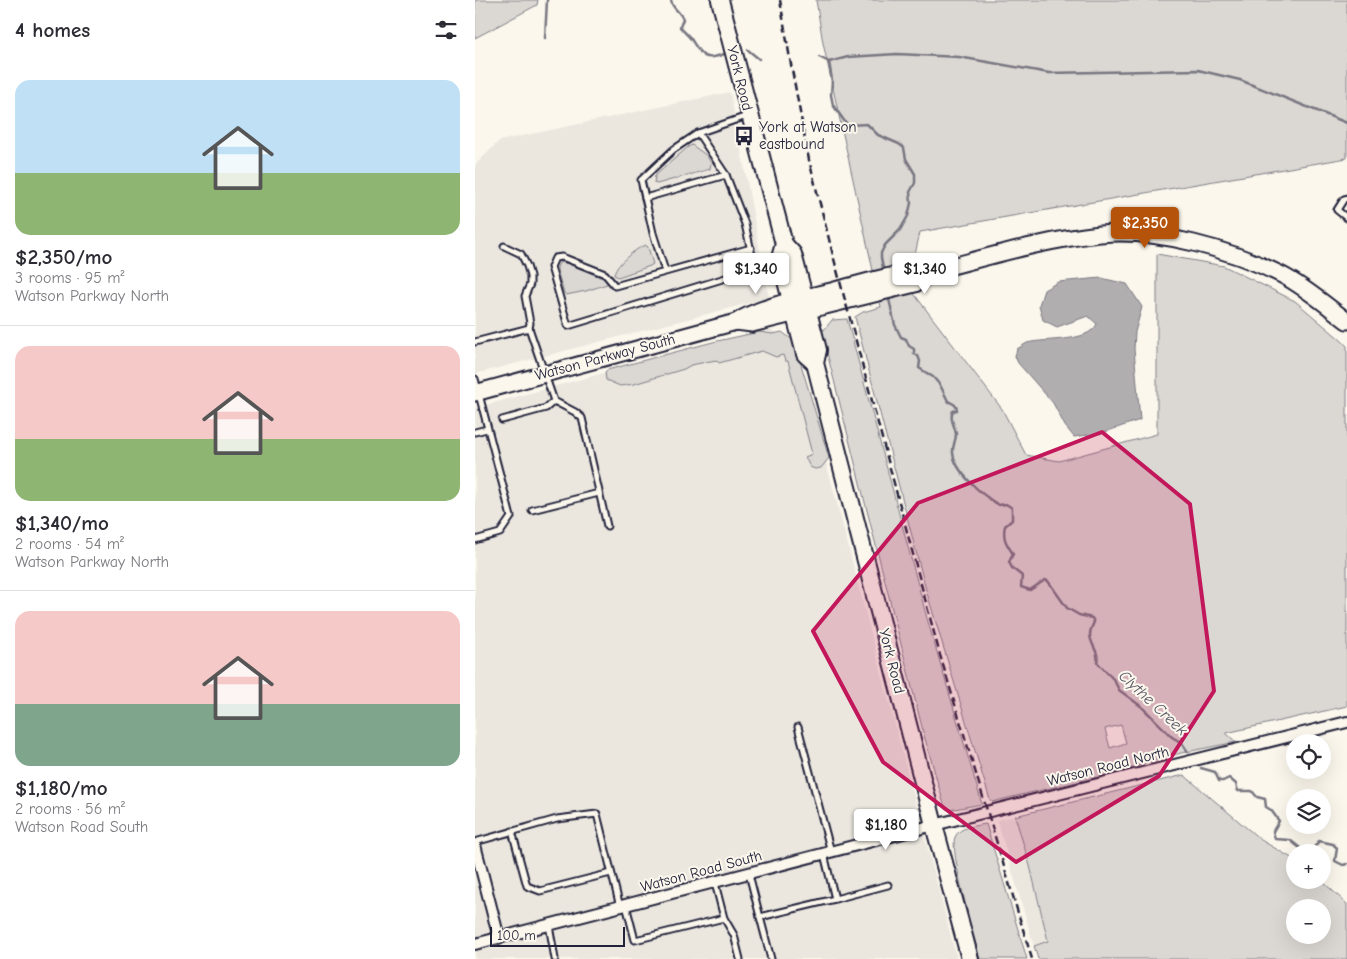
<!DOCTYPE html>
<meta charset="utf-8">
<style>
body{margin:0;font-family:"Comic Neue",sans-serif;background:#f2f2f3;color:#2b2b33;height:100vh;display:flex;flex-direction:column;font-size:19px;white-space:nowrap}
*{box-sizing:border-box;margin:0}
p{font-size:16px;color:#7c7c81}
.icon{flex:none;width:28px;height:28px;fill:none;stroke:currentColor;stroke-width:2;stroke-linecap:round;stroke-linejoin:round}
.map{position:relative;flex:1;overflow:hidden}
.panel{display:flex;flex-direction:column;background:#fff;width:475px}
.panel>*{flex:none}
.fabs{position:absolute;left:811px;top:734px;display:grid;gap:10px}
.fabs a{display:grid;place-items:center;width:45px;height:45px;border-radius:50%;background:#fff;box-shadow:0 5px 20px #0002;font-size:25px}
.scale{position:absolute;left:15px;bottom:12px;width:135px;box-sizing:border-box;padding-left:5px;border:2px solid #22223b;border-top:0;font-size:14px;line-height:18px;white-space:nowrap;color:#22223b;-webkit-text-stroke:4px #fbf7ec;paint-order:stroke}
.price{position:absolute;translate:-50% -42px;padding:0 11px;border-radius:5px;background:#fff;color:#222;font-size:16px;line-height:32px;filter:drop-shadow(0 1px 2px #0008)}
.price::after{content:'';position:absolute;left:50%;top:30px;width:15px;height:11px;margin-left:-8px;background:inherit;clip-path:polygon(0 0,100% 0,50% 100%)}
.price.active{background:#b45309;color:#fff}
ul{padding:0;list-style:none}
li{display:grid;align-content:center;gap:10px;height:265px;padding:0 15px}
li+li{border-top:1px solid #e1e1e2}
li span{display:grid;place-items:center;height:155px;border-radius:15px;color:#555}
li>.icon{margin-inline-start:auto}
span .icon{width:90px;height:90px;fill:#fffc;stroke-width:1}
li b{font-size:21px}
h2{display:flex;justify-content:space-between;align-items:center;height:60px;padding:0 15px;font-size:21px}
main{display:flex;flex:1;min-height:0}
.map>svg:first-child{display:block}
.built{fill:#ebe7df}
.green{fill:#dbd8d3;stroke:#7e7d87;fill-rule:evenodd}
.water{fill:#b1aeb0;stroke:#787681}
.lines{fill:none;stroke-linecap:round;stroke-linejoin:round}
.stream{stroke:#787681;stroke-width:2.5}
.lane-casing{stroke:#22223b;stroke-width:9}
.street-casing{stroke:#22223b;stroke-width:14}
.secondary-casing{stroke:#22223b;stroke-width:19}
.primary-casing{stroke:#22223b;stroke-width:20}
.lane{stroke:#fbf7ec;stroke-width:5}
.street{stroke:#fbf7ec;stroke-width:10}
.secondary{stroke:#fbf7ec;stroke-width:15}
.primary{stroke:#fbf7ec;stroke-width:16}
.rail{stroke:#22223b;stroke-width:2.5;stroke-dasharray:8 4;stroke-linecap:butt}
.marked{fill:#c2185b;fill-opacity:0.2;stroke:#c2185b;stroke-width:4;stroke-linejoin:round}
.labels{text-anchor:middle;dominant-baseline:central;stroke-width:4;stroke-linejoin:round;paint-order:stroke}
.street-label{font-size:15px;fill:#22223b;stroke:#fbf7ec}
.poi-label{font-size:15px;fill:#22223b;stroke:#fbf7ec;text-anchor:start}
.water-label{font-size:16px;font-style:italic;fill:#545364;stroke:#fbf7ec}
</style>
<main>
<section class="panel">
<h2>4 homes<svg class="icon" aria-label="filters" viewBox="0 0 24 24"><path d="M4 7h16M4 17h16"/><circle cx="9" cy="7" r="2"/><circle cx="15" cy="17" r="2"/></svg></h2>
<ul>
<li><span style="background:linear-gradient(#bfe0f5 60%,#8fb573 0)"><svg class="icon" aria-label="home" viewBox="0 0 24 24"><path d="M3 11l9-7 9 7M6 9v11h12V9"/></svg></span><div><b>$2,350/mo</b><p>3 rooms · 95 m²</p><p>Watson Parkway North</p></div></li>
<li><span style="background:linear-gradient(#f6c9c9 60%,#8fb573 0)"><svg class="icon" aria-label="home" viewBox="0 0 24 24"><path d="M3 11l9-7 9 7M6 9v11h12V9"/></svg></span><div><b>$1,340/mo</b><p>2 rooms · 54 m²</p><p>Watson Parkway North</p></div></li>
<li><span style="background:linear-gradient(#f6c9c9 60%,#7fa58c 0)"><svg class="icon" aria-label="home" viewBox="0 0 24 24"><path d="M3 11l9-7 9 7M6 9v11h12V9"/></svg></span><div><b>$1,180/mo</b><p>2 rooms · 56 m²</p><p>Watson Road South</p></div></li>
</ul>
</section>
<div class="map">
<svg width="872" height="959" viewBox="0 0 872 959">
<rect width="100%" height="100%" fill="#fbf7ec"/>
<filter id="ink" filterUnits="userSpaceOnUse"><feTurbulence type="fractalNoise" baseFrequency=".02" numOctaves="2"/><feDisplacementMap in="SourceGraphic" scale="10" xChannelSelector="R" yChannelSelector="G"/><feConvolveMatrix kernelMatrix="1 2 1 2 8 2 1 2 1" color-interpolation-filters="sRGB"/></filter>
<g filter="url(#ink)">
<g class="built">
<polygon points="255,92 294,298 0,374 0,165 24,141"/>
<polygon points="293,328 320,344 482,959 0,959 0,408"/>
<polygon points="540,816 555,866 573,942 559,946 522,820"/>
</g>
<g class="green">
<polygon points="0,0 63,0 62,5 0,38"/>
<path d="M341,0H872V158L445,232L433,286L527,409L551,455L584,461L682,434V254L749,266L820,301L866,340L872,346V706L751,733L761,742L706,753L671,763L649,771L537,797L517,802L515,800L451,590L380,317L388,312L406,307L348,43ZM646,725L651,743L635,748L630,729Z"/>
<polygon points="217,145 232,156 236,163 235,169 182,184 179,183 180,176 182,174 213,147"/>
<path d="M170,245L173,247L178,264L175,266L143,277L139,275C141,264 159,250 170,245Z"/>
<polygon points="85,262 94,264 130,279 132,282 132,284 111,291 91,295 89,293 82,270 82,267"/>
<polygon points="372,319 453,622 507,804 474,810 470,808 449,735 347,333 348,329 349,330 357,320"/>
<polygon points="284,332 298,334 307,332 319,341 354,458 346,468 340,469 335,467 330,457 337,454 313,361 310,361 308,355 301,357 287,351 244,363 241,360 216,365 209,369 159,384 145,386 131,380 130,372 132,370 238,342"/>
<path d="M709,775L786,840L820,860V880H846L872,904V959H563L559,946L573,941L555,866L540,816ZM820,908H848V935H820Z"/>
<path d="M511,824L552,959H505C500,941 474,849 480,837C485,826 501,826 511,824Z"/>
</g>
<path class="water" d="M626,278L652,284L667,307L660,332L659,349L665,420L627,433L599,437L590,426L578,403L543,363L540,356L542,349C545,347 549,345 552,343C571,338 613,343 622,324L613,316L582,327L568,320L564,305L569,290L583,282Z"/>
<g class="lines">
<g class="stream">
<path d="M196,0C197,9 205,11 208,19L205,27C208,31 213,35 216,39C226,55 228,62 249,54"/>
<polyline points="70,38 72,0"/>
<polyline points="273,50 284,59"/>
<polyline points="344,57 354,62 357,80 356,95 358,105 370,122 375,125 392,124 403,135 424,144 429,148 431,159 440,174 440,183 435,192 436,203 433,216 425,230 410,245 406,253 406,258 409,273"/>
<polyline points="354,62 373,57 422,54 484,57 574,73 723,70 765,80 872,123"/>
<path d="M413,295L420,325L426,337L431,339L434,346L439,349V354L443,356L445,361L444,368L458,377L465,385L473,401C477,404 481,403 482,410L478,411C474,419 480,426 481,434C481,441 477,446 478,453C480,472 508,496 524,505L531,504L537,508V520L530,526C527,539 532,544 538,554L534,562L537,568L547,576L546,587L555,590L570,580L573,581L592,608L604,615L617,618L619,622C617,627 615,630 615,634C615,645 625,652 622,662L639,680L644,690L667,707L697,737L707,743L713,752"/>
<polyline points="726,768 740,772 744,781 748,781 754,778 761,784 763,791 777,791 782,797 790,799 791,807 796,810 804,821 798,831 800,839 815,840 830,852 837,850 844,841 858,844 862,848 860,861 868,865 872,864"/>
</g>
<defs>
<g id="lane">
<polyline points="223,133 251,175"/>
<polyline points="170,198 251,175 270,224 280,269 93,326 76,267 80,258 87,257 130,274 140,286 276,248"/>
<polyline points="872,198 869,199 862,210 872,218"/>
<polyline points="29,246 46,254 52,266 55,276 55,284 50,296 55,323 54,328"/>
<polyline points="190,271 178,233 166,180 198,150 223,133 272,116"/>
<polyline points="0,342 54,328 79,401 100,412 107,418 132,526"/>
<polyline points="0,379 36,517 25,533 0,540"/>
<polyline points="27,420 71,408 79,401"/>
<polyline points="0,432 12,429"/>
<polyline points="57,510 124,493"/>
<polyline points="323,727 356,852"/>
<polyline points="37,831 52,886 65,891 136,873"/>
<polyline points="0,842 82,819 122,814 145,907"/>
<polyline points="349,854 360,899 413,885"/>
<polyline points="274,874 285,917 360,899"/>
<polyline points="240,883 249,918 259,935 265,959"/>
<polyline points="151,905 160,940 249,918"/>
<polyline points="285,917 296,959"/>
<polyline points="74,925 80,959"/>
</g>
<g id="street">
<polyline points="0,845 24,938"/>
<polyline points="0,944 459,825 872,722"/>
</g>
<g id="secondary">
<polyline points="261,322 277,324 440,284 458,271"/>
<path d="M0,393L261,322C287,305 329,298 360,290C392,282 425,271 458,271C513,257 568,240 625,234C681,228 757,250 807,275C830,287 851,305 872,321"/>
</g>
<g id="primary">
<polyline points="245,0 309,244 318,254 343,350 340,363 459,825 495,959"/>
<polyline points="309,244 305,258 330,354 340,363"/>
</g>
</defs>
<use href="#lane" class="lane-casing"/>
<use href="#street" class="street-casing"/>
<use href="#secondary" class="secondary-casing"/>
<use href="#primary" class="primary-casing"/>
<use href="#lane" class="lane"/>
<use href="#street" class="street"/>
<use href="#secondary" class="secondary"/>
<use href="#primary" class="primary"/>
<polyline class="rail" points="305,0 315,59 334,160 359,259 465,655 557,959"/>
</g>
</g>
<path class="marked" d="M627,432L715,504L739,691L684,776L541,862L408,762L338,631L443,503Z"/>
<defs>
<symbol id="bus-bare" viewBox="-9 -9 18 18"><path d="M-5-6H5V4H4V6H2V4H-2V6H-4V4H-5ZM-3.5-4V0h7V-4ZM-3.5 1.2v1.5H-2V1.2ZM2 1.2v1.5H3.5V1.2Z" fill="#22223b" stroke="#fbf7ec" stroke-width="2.5" paint-order="stroke"/></symbol>
</defs>
<g fill-rule="evenodd">
<use href="#bus-bare" x="255" y="122" width="28" height="28"/>
</g>
<g class="labels">
<g class="street-label">
<text transform="translate(265 78) rotate(76)">York Road</text>
<text transform="translate(130 357) rotate(-15)">Watson Parkway South</text>
<text transform="translate(417 661) rotate(76)">York Road</text>
<text transform="translate(633 766) rotate(-14)">Watson Road North</text>
<text transform="translate(226 871) rotate(-15)">Watson Road South</text>
</g>
<g class="poi-label">
<text x="284" y="127">York at Watson<tspan x="284" dy="17">eastbound</tspan></text>
</g>
<g class="water-label">
<text transform="translate(678 703) rotate(43)">Clythe Creek</text>
</g>
</g>
</svg>
<div class="fabs">
<a><svg class="icon" aria-label="locate" viewBox="0 0 24 24"><circle cx="12" cy="12" r="6"/><path d="M12 2v4M12 18v4M2 12h4M18 12h4"/></svg></a>
<a><svg class="icon" aria-label="layers" viewBox="0 0 24 24"><path d="M12 4l9 5-9 5-9-5zM3 14l9 5 9-5"/></svg></a>
<a>+</a>
<a>−</a>
</div>
<div class="scale">100 m</div>
<b class="price active" style="left:670px;top:249px">$2,350</b>
<b class="price" style="left:281px;top:295px">$1,340</b>
<b class="price" style="left:450px;top:295px">$1,340</b>
<b class="price" style="left:411px;top:851px">$1,180</b>
</div>
</main>
